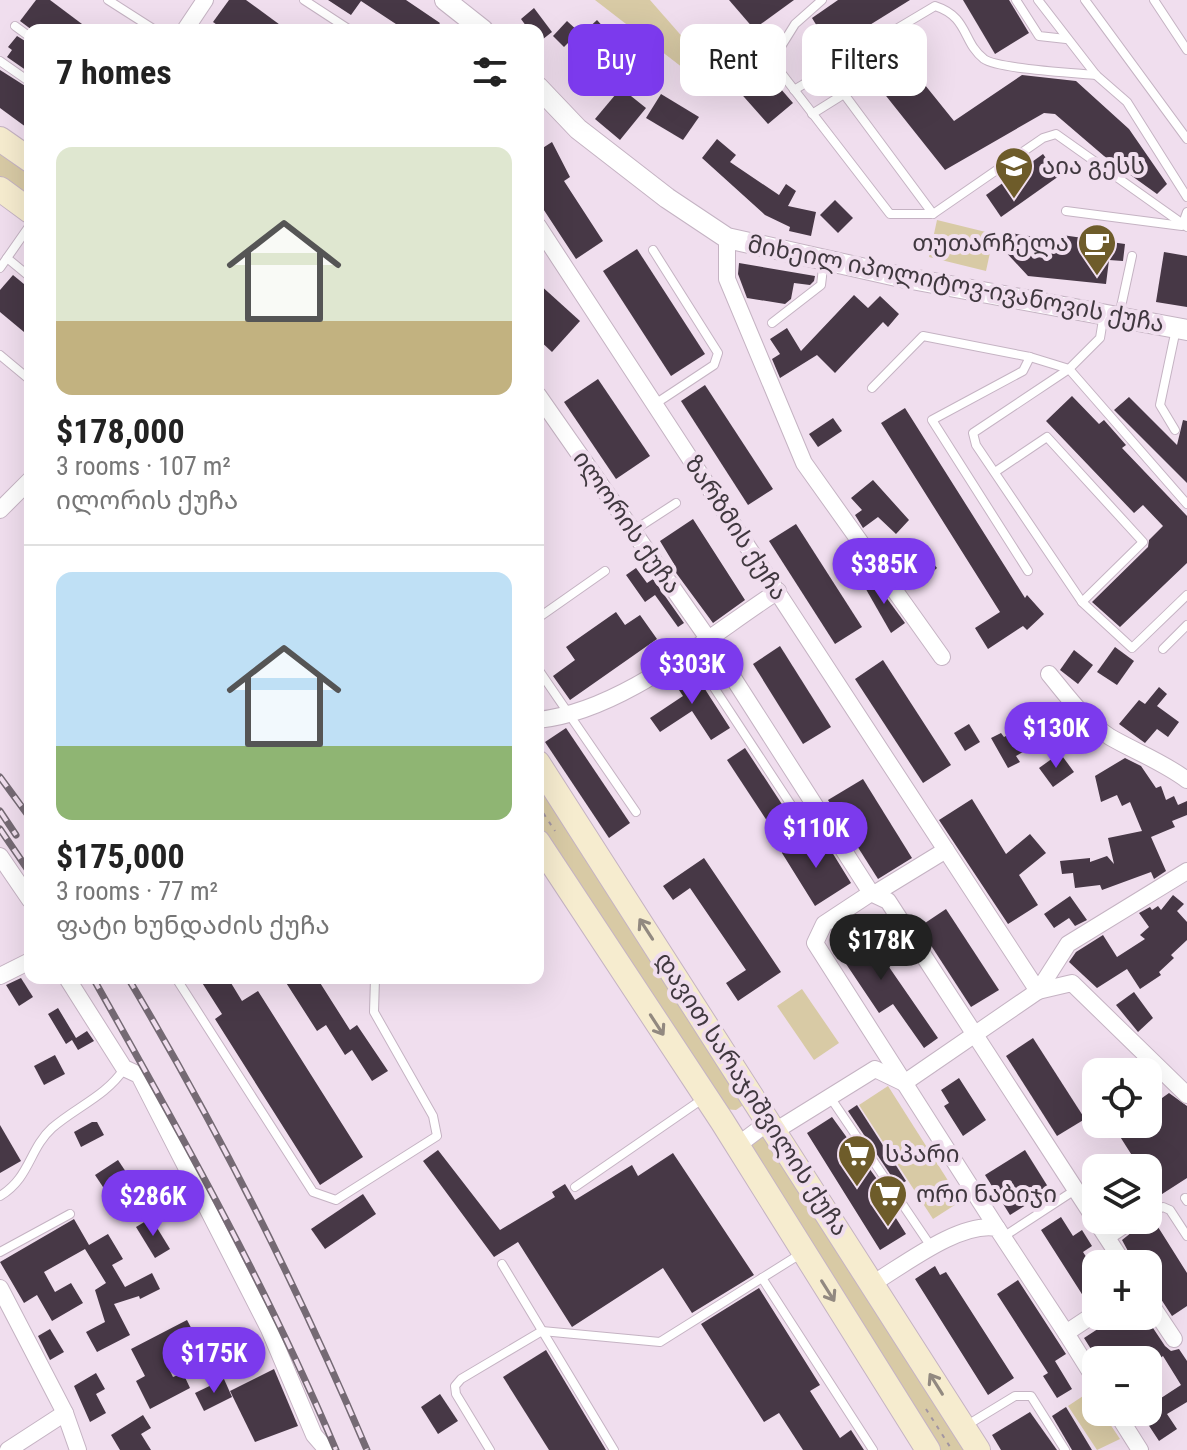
<!DOCTYPE html>
<meta charset="utf-8">
<style>
body{margin:0;font-family:"Roboto Condensed","Noto Sans Georgian",sans-serif;background:#f2f2f2;color:#222;height:100vh;display:flex;flex-direction:column;font-size:30px;white-space:nowrap}
*{box-sizing:border-box;margin:0}
p{font-size:26px;color:#767676}
.icon{flex:none;width:44px;height:44px;fill:none;stroke:currentColor;stroke-width:2;stroke-linecap:round;stroke-linejoin:round}
.map{position:relative;flex:1;overflow:hidden}
.panel{position:absolute;left:24px;top:24px;width:520px;height:960px;display:flex;flex-direction:column;background:#fff;border-radius:16px;box-shadow:0 8px 32px #0002}
.panel>*{flex:none}
.hud{position:absolute;left:568px;top:24px;width:498px;height:72px;display:flex;gap:16px}
.tools{position:absolute;left:1082px;top:1058px;display:grid;gap:16px}
.tools a{display:grid;place-items:center;width:80px;height:80px;border-radius:16px;background:#fff;box-shadow:0 8px 32px #0002;font-size:40px}
.price{position:absolute;translate:-50% -68px;padding:0 18px;border-radius:28px;background:#7c3aed;color:#fff;font-size:26px;line-height:52px;filter:drop-shadow(0 2px 4px #0008)}
.price::after{content:'';position:absolute;left:50%;top:48px;width:24px;height:18px;margin-left:-12px;background:inherit;clip-path:polygon(0 0,100% 0,50% 100%)}
.price.selected{background:#222;color:#fff}
ul{padding:0;list-style:none}
li{display:grid;align-content:center;gap:16px;height:424px;padding:0 32px}
li+li{border-top:2px solid #e0e0e0}
li span{display:grid;place-items:center;height:248px;border-radius:16px;color:#555}
li>.icon{margin-inline-start:auto}
span .icon{width:144px;height:144px;fill:#fffc;stroke-width:1}
li b{font-size:34px}
h2{display:flex;justify-content:space-between;align-items:center;height:96px;padding:0 32px;font-size:34px}
.chip{padding:0 28px;border-radius:16px;background:#fff;box-shadow:0 8px 32px #0002;font-size:28px;line-height:72px}
.chip.selected{background:#7c3aed;color:#fff}
.map>svg:first-child{display:block}
.green{fill:#d8caa5}
.building{fill:#473846}
.lines{fill:none;stroke-linecap:round;stroke-linejoin:round}
.service-casing{stroke:#c5b3c3;stroke-width:10}
.minor-casing{stroke:#c5b3c3;stroke-width:18}
.tertiary-casing{stroke:#c5b3c3;stroke-width:22}
.secondary-casing{stroke:#c5b3c3;stroke-width:26}
.path{stroke:#a295a1;stroke-width:2;stroke-dasharray:4 6;stroke-linecap:butt}
.service{stroke:#fff;stroke-width:8}
.minor{stroke:#fff;stroke-width:16}
.tertiary{stroke:#fff;stroke-width:20}
.secondary{stroke:#f6eccf;stroke-width:24}
.rail-casing{stroke:#756a74;stroke-width:7}
.rail{stroke:#f0deee;stroke-width:4;stroke-dasharray:12;stroke-linecap:butt}
.oneway{stroke:#928980}
.labels{text-anchor:middle;dominant-baseline:central;stroke-width:8;stroke-linejoin:round;paint-order:stroke}
.poi-label{font-size:24px;fill:#40383f;stroke:#f0deee;text-anchor:start}
.street-label{font-size:24px;fill:#40383f;stroke:#f0deee}
</style>
<div class="map">
<svg width="1187" height="1450" viewBox="0 0 1187 1450">
<rect width="100%" height="100%" fill="#f0deee"/>
<g class="green">
<polygon points="595,0 650,0 707,65 696,78"/>
<polygon points="0,150 30,173 30,201 0,180"/>
<polygon points="937,220 994,234 986,271 929,257"/>
<polygon points="538,783 749,1101 736,1110 723,1109 538,831"/>
<polygon points="802,989 839,1043 814,1060 777,1006"/>
<polygon points="888,1086 961,1201 933,1219 859,1105"/>
<polygon points="767,1133 967,1450 937,1450 745,1149"/>
<polygon points="1089,1392 1096,1403 1096,1412 1102,1412 1120,1439 1097,1450 1068,1406"/>
</g>
<g class="building">
<polygon points="36,0 50,0 90,30 32,30 20,21"/>
<polygon points="229,0 246,0 287,30 224,30 213,22"/>
<polygon points="328,0 406,0 440,23 435,30 405,30 361,1 351,15"/>
<polygon points="729,0 794,0 754,29"/>
<polygon points="838,0 910,0 831,49 812,18"/>
<polygon points="963,0 1009,0 1029,33 995,54"/>
<polygon points="534,8 552,32 538,43 538,30 529,30 521,19"/>
<polygon points="597,20 616,41 602,53 584,32"/>
<polygon points="567,21 579,32 564,47 553,36"/>
<polygon points="17,36 30,44 30,73 7,57 12,50 8,47"/>
<polygon points="731,45 755,71 761,66 793,103 768,124 713,62"/>
<polygon points="900,54 954,121 1022,75 1076,81 1129,129 1167,184 1157,194 1104,156 1055,114 1044,113 945,170 871,77"/>
<polygon points="0,70 30,89 30,130 0,108"/>
<polygon points="621,88 646,108 620,140 595,119"/>
<polygon points="661,94 699,117 683,140 646,118"/>
<polygon points="717,139 736,155 730,162 779,195 786,184 796,191 788,206 816,212 811,236 789,231 790,227 765,215 702,158"/>
<polygon points="552,142 570,177 564,181 603,241 576,259 538,201 538,151"/>
<polygon points="1043,154 1059,176 1001,217 986,195"/>
<polygon points="835,200 853,218 838,233 820,215"/>
<polygon points="1004,232 1061,241 1062,235 1125,244 1123,261 1109,260 1106,284 1028,276 1002,248"/>
<polygon points="637,249 705,354 671,376 603,271"/>
<polygon points="1164,252 1187,256 1187,307 1156,302"/>
<polygon points="739,263 815,276 814,281 810,285 794,283 791,299 785,304 747,298 738,274"/>
<polygon points="13,275 30,289 30,337 0,312 0,290"/>
<polygon points="538,283 580,321 552,352 538,339"/>
<polygon points="854,295 868,308 880,296 899,314 888,327 883,322 835,373 817,355 780,378 772,359 780,354 770,339 787,328 801,351"/>
<polygon points="598,379 650,456 616,479 564,402"/>
<polygon points="705,385 773,489 748,505 681,401"/>
<polygon points="1072,396 1099,424 1104,420 1126,445 1122,448 1187,516 1187,563 1120,627 1092,602 1148,547 1149,540 1163,526 1143,505 1134,513 1046,421"/>
<polygon points="1129,397 1177,445 1183,420 1187,421 1187,483 1114,410"/>
<polygon points="905,408 1025,598 1027,595 1044,614 1027,630 1023,626 988,649 975,628 1000,612 881,423"/>
<polygon points="833,418 842,431 818,447 809,434"/>
<polygon points="873,480 909,520 896,534 878,517 863,528 855,515 862,510 851,498"/>
<polygon points="693,519 745,600 713,623 671,566 674,564 660,541"/>
<polygon points="796,524 862,627 835,644 769,541"/>
<polygon points="893,540 904,556 891,566 879,550"/>
<polygon points="922,549 937,568 922,581 907,561"/>
<polygon points="636,568 647,583 653,579 684,623 678,627 655,595 645,602 626,575"/>
<polygon points="872,578 905,623 891,633 863,584"/>
<polygon points="616,612 625,625 640,615 657,639 570,700 553,676 575,660 566,647"/>
<polygon points="780,646 831,727 803,744 753,664"/>
<polygon points="1115,647 1134,661 1117,685 1097,672"/>
<polygon points="1074,650 1093,665 1078,684 1060,670"/>
<polygon points="883,660 951,765 923,783 855,679"/>
<polygon points="690,666 730,728 711,740 692,711 660,732 650,718 683,696 671,678"/>
<polygon points="1159,687 1167,694 1157,706 1179,722 1168,737 1157,729 1145,743 1119,724 1139,700 1145,704"/>
<polygon points="969,724 980,742 965,751 954,733"/>
<polygon points="1025,726 1035,745 1016,756 1020,762 1008,768 991,738 1001,733 1004,737"/>
<polygon points="566,728 630,823 609,838 545,742"/>
<polygon points="745,748 791,818 773,830 727,760"/>
<polygon points="1060,753 1074,772 1053,787 1039,768"/>
<polygon points="1125,758 1141,766 1156,788 1161,786 1166,800 1174,796 1178,805 1187,801 1187,815 1172,821 1175,827 1151,837 1166,871 1154,879 1151,872 1102,890 1100,885 1075,888 1073,873 1062,874 1060,861 1090,858 1090,862 1107,856 1114,864 1108,838 1142,831 1130,802 1122,806 1117,795 1101,802 1095,776"/>
<polygon points="863,779 912,858 878,879 828,800"/>
<polygon points="972,799 1006,854 1030,834 1046,853 1019,875 1038,905 1008,924 939,820"/>
<polygon points="802,836 812,853 827,844 851,883 815,906 782,853 782,848"/>
<polygon points="704,858 781,972 738,1001 726,983 746,970 690,888 673,900 663,886"/>
<polygon points="1173,895 1184,904 1177,911 1187,922 1187,940 1171,955 1174,958 1159,972 1161,975 1140,989 1127,969 1097,988 1069,962 1076,952 1103,935 1117,957 1145,939 1140,935 1149,927 1139,913 1150,907 1152,910 1158,906 1161,910"/>
<polygon points="1070,896 1087,920 1075,926 1069,918 1054,928 1044,914"/>
<polygon points="946,909 999,990 971,1007 919,927"/>
<polygon points="860,925 938,1038 924,1048 893,1004 879,1013 832,943"/>
<polygon points="21,978 33,997 19,1006 6,985"/>
<polygon points="199,978 228,978 242,1001 258,991 363,1157 320,1185 215,1019 222,1014"/>
<polygon points="283,978 317,978 350,1030 357,1025 388,1071 372,1081 352,1050 345,1055 326,1025 317,1031"/>
<polygon points="1134,992 1153,1018 1138,1032 1116,1005"/>
<polygon points="58,1008 76,1038 87,1031 94,1041 78,1050 72,1040 66,1044 48,1014"/>
<polygon points="1033,1038 1085,1119 1057,1136 1006,1056"/>
<polygon points="55,1055 65,1074 44,1085 34,1066"/>
<polygon points="959,1078 986,1120 963,1136 944,1106 949,1103 941,1090"/>
<polygon points="1169,1093 1187,1106 1187,1178 1159,1196 1148,1180 1148,1168 1140,1168 1112,1124 1148,1124 1148,1108"/>
<polygon points="857,1105 906,1181 898,1186 848,1111"/>
<polygon points="832,1117 887,1193 882,1196 906,1234 880,1250 807,1133"/>
<polygon points="92,1122 97,1122 104,1135 81,1147 74,1132"/>
<polygon points="0,1125 21,1161 0,1173"/>
<polygon points="438,1150 500,1230 555,1197 552,1192 565,1184 575,1200 632,1165 638,1176 673,1153 754,1275 692,1313 663,1268 572,1327 518,1242 494,1257 423,1161"/>
<polygon points="1025,1150 1050,1190 1010,1215 985,1175"/>
<polygon points="118,1160 130,1178 107,1193 95,1175"/>
<polygon points="363,1194 376,1214 325,1249 311,1229"/>
<polygon points="1061,1217 1073,1236 1082,1230 1092,1246 1083,1252 1096,1272 1096,1296 1087,1302 1041,1230"/>
<polygon points="151,1218 170,1249 155,1258 136,1227"/>
<polygon points="74,1219 89,1245 108,1234 123,1259 112,1265 125,1287 152,1273 160,1289 140,1299 139,1296 114,1304 130,1335 97,1352 86,1332 105,1322 95,1290 106,1283 85,1249 44,1272 55,1292 71,1283 83,1303 52,1321 37,1295 24,1303 0,1262"/>
<polygon points="1153,1219 1187,1273 1187,1306 1172,1316 1157,1293 1148,1289 1148,1264 1135,1264 1122,1240 1146,1221"/>
<polygon points="935,1266 940,1275 946,1272 1014,1378 988,1395 915,1279"/>
<polygon points="1018,1280 1066,1354 1055,1361 1072,1389 1057,1398 1043,1376 1048,1373 997,1294"/>
<polygon points="759,1288 820,1385 810,1391 840,1438 851,1430 864,1450 803,1450 779,1413 764,1422 701,1324"/>
<polygon points="1129,1316 1145,1316 1165,1346 1171,1351 1179,1349 1187,1361 1187,1402 1167,1414 1177,1429 1159,1441 1140,1412 1148,1412 1148,1384 1158,1400 1181,1385 1163,1356 1157,1360 1108,1360 1103,1352 1096,1357 1084,1338 1110,1321 1114,1326"/>
<polygon points="187,1320 198,1341 164,1359 173,1377 183,1373 190,1388 150,1409 136,1381 145,1376 131,1349"/>
<polygon points="50,1329 64,1352 50,1360 38,1336"/>
<polygon points="546,1350 606,1450 549,1450 503,1377"/>
<polygon points="274,1369 298,1426 255,1442 230,1391"/>
<polygon points="96,1373 105,1389 96,1394 106,1413 90,1422 74,1386"/>
<polygon points="224,1379 232,1397 204,1411 195,1393"/>
<polygon points="440,1394 458,1421 438,1434 421,1407"/>
<polygon points="1066,1407 1092,1450 1072,1450 1052,1416"/>
<polygon points="1030,1412 1057,1450 1001,1450 992,1435"/>
<polygon points="143,1415 151,1428 141,1434 151,1450 120,1450 111,1435"/>
</g>
<g class="lines">
<defs>
<g id="service">
<polyline points="108,0 155,30"/>
<polyline points="304,0 350,30"/>
<polyline points="822,0 795,24 772,61 890,214 933,214 1043,138 1056,134 1187,227"/>
<polyline points="1016,0 1039,36 1066,39"/>
<polyline points="1038,0 1096,75 1127,102 1187,197"/>
<polyline points="1085,0 1187,139"/>
<polyline points="1154,0 1187,50"/>
<polyline points="15,26 30,37"/>
<polyline points="0,61 30,82"/>
<path d="M794,90L935,6C969,17 962,42 984,59C998,69 1075,73 1096,75"/>
<polyline points="812,114 844,94 933,214"/>
<polyline points="1066,211 1182,226 1187,212"/>
<polyline points="653,250 718,353 714,365 655,404"/>
<polyline points="7,258 30,277"/>
<polyline points="0,268 30,225"/>
<polyline points="1104,314 1100,338 1069,369 973,433 976,445 1082,602 1132,648 1187,595"/>
<polyline points="1119,316 1132,256"/>
<polyline points="772,323 821,285 824,260"/>
<polyline points="0,355 30,380"/>
<polyline points="872,388 923,336 1030,357 1069,369 1187,504"/>
<polyline points="1175,430 1160,405 1176,329"/>
<polyline points="995,472 1047,437 1143,542 1082,602"/>
<polyline points="633,531 676,503"/>
<polyline points="1028,571 932,420 1023,371 1030,357"/>
<polyline points="538,618 605,571"/>
<polyline points="1163,649 1187,625"/>
<polyline points="690,651 799,817 808,827 830,830"/>
<polyline points="538,669 636,812"/>
<polyline points="176,978 313,1192 336,1200 437,1136 433,1116 374,1012 375,978"/>
<polyline points="830,1097 932,1248"/>
<polyline points="575,1187 704,1098"/>
<path d="M0,1196C30,1178 29,1149 52,1128C76,1107 106,1096 124,1069"/>
<polyline points="125,1196 168,1204"/>
<polyline points="1185,1198 1187,1201"/>
<polyline points="1148,1214 1163,1207 1170,1210 1187,1236"/>
<polyline points="1003,1237 1075,1190"/>
<polyline points="1109,1240 1139,1220"/>
<polyline points="0,1252 70,1214"/>
<polyline points="502,1264 614,1450"/>
<polyline points="762,1278 873,1450"/>
<polyline points="964,1427 1015,1396 1031,1396 1065,1450"/>
<polyline points="490,1450 456,1394 455,1386 461,1379 542,1331 660,1342 802,1253"/>
</g>
<g id="minor">
<polyline points="185,30 205,0"/>
<polyline points="538,226 1038,991"/>
<polyline points="727,238 727,279 804,463 942,657"/>
<polyline points="538,395 707,637 871,893 888,901 1124,1264"/>
<polyline points="0,510 30,480"/>
<path d="M1049,674C1068,697 1085,721 1110,737C1136,752 1163,762 1187,780"/>
<path d="M538,720C623,711 707,637 778,591"/>
<polyline points="0,856 30,900"/>
<polyline points="871,893 824,924 815,943 997,1228"/>
<polyline points="874,894 946,850"/>
<polyline points="0,976 30,961"/>
<polyline points="67,978 124,1068 139,1075 269,1329 314,1435 327,1450"/>
<polyline points="1038,991 1072,983 1187,1095"/>
<polyline points="741,1153 742,1142 762,1127 775,1131 875,1069 904,1083 1038,991 1068,944 1187,871"/>
<path d="M872,1284C904,1265 960,1221 997,1228L1066,1333L1096,1313"/>
<polyline points="0,1288 65,1413 78,1450"/>
<polyline points="1148,1300 1174,1339"/>
<polyline points="1066,1333 1096,1381"/>
<polyline points="1116,1412 1140,1450"/>
<polyline points="8,1450 65,1413"/>
</g>
<g id="tertiary">
<polyline points="445,0 483,30"/>
<polyline points="538,87 578,129 667,198 727,238 901,277 1187,330"/>
</g>
<g id="secondary">
<polyline points="0,139 30,160"/>
<polyline points="0,189 30,211"/>
<polyline points="538,763 978,1450"/>
<polyline points="538,842 722,1121 928,1450"/>
</g>
</defs>
<use href="#service" class="service-casing"/>
<use href="#minor" class="minor-casing"/>
<use href="#tertiary" class="tertiary-casing"/>
<use href="#secondary" class="secondary-casing"/>
<g class="path">
<polyline points="538,805 555,831"/>
<polyline points="926,1409 952,1450"/>
</g>
<use href="#service" class="service"/>
<use href="#minor" class="minor"/>
<use href="#tertiary" class="tertiary"/>
<use href="#secondary" class="secondary"/>
<defs>
<g id="rail">
<polyline points="0,777 30,818"/>
<polyline points="0,811 16,835"/>
<polyline points="0,829 30,873"/>
<path d="M93,978C180,1132 267,1287 336,1450"/>
<path d="M128,978C218,1129 298,1288 367,1450"/>
</g>
</defs>
<use href="#rail" class="rail-casing"/>
<use href="#rail" class="rail"/>
</g>
<defs><path id="oneway-shaft" d="M-6 0H5M1.5-3L5.5 0L1.5 3" fill="none" stroke-width="1.6" stroke-linecap="round" stroke-linejoin="round" transform="scale(2)"/></defs>
<g class="oneway">
<use href="#oneway-shaft" transform="translate(646 929) rotate(-123)"/>
<use href="#oneway-shaft" transform="translate(657 1025) rotate(57)"/>
<use href="#oneway-shaft" transform="translate(828 1291) rotate(58)"/>
<use href="#oneway-shaft" transform="translate(936 1384) rotate(-122)"/>
</g>
<defs>
<symbol id="school-pin" viewBox="-11 -11 22 30"><path d="M0 17L-7.5 6A9.5 9.5 0 1 1 7.5 6Z" fill="#6e5c2a" stroke="#f0deee"/><path d="M0-5L7-2L0 1L-7-2ZM-4 1L0 2.5L4 1V4Q0 6-4 4Z" fill="#fff"/></symbol>
<symbol id="cafe-pin" viewBox="-11 -11 22 30"><path d="M0 17L-7.5 6A9.5 9.5 0 1 1 7.5 6Z" fill="#6e5c2a" stroke="#f0deee"/><path d="M-5.5-4.5H6V0H3Q3 3.5 0 3.5H-2.5Q-5.5 3.5-5.5 0ZM3-3.2v2h1.7v-2ZM-6 4.5H4V6H-6Z" fill="#fff"/></symbol>
<symbol id="supermarket-pin" viewBox="-11 -11 22 30"><path d="M0 17L-7.5 6A9.5 9.5 0 1 1 7.5 6Z" fill="#6e5c2a" stroke="#f0deee"/><path d="M-6-5.5h2.5l.6 2H6L4.5 2H-2.5L-4.4-4H-6ZM-1.5 3.2a1.3 1.3 0 1 0 .1 0ZM3 3.2a1.3 1.3 0 1 0 .1 0Z" fill="#fff"/></symbol>
</defs>
<g fill-rule="evenodd">
<use href="#school-pin" x="992" y="144" width="44" height="60"/>
<use href="#cafe-pin" x="1075" y="221" width="44" height="60"/>
<use href="#supermarket-pin" x="835" y="1132" width="44" height="60"/>
<use href="#supermarket-pin" x="866" y="1172" width="44" height="60"/>
</g>
<g class="labels">
<g class="poi-label">
<text x="1042" y="166">აია გესს</text>
<text x="1069" y="243" text-anchor="end">თუთარჩელა</text>
<text x="885" y="1154">სპარი</text>
<text x="916" y="1194">ორი ნაბიჯი</text>
</g>
<g class="street-label">
<text transform="translate(956 284) rotate(11)">მიხეილ იპოლიტოვ-ივანოვის ქუჩა</text>
<text transform="translate(627 522) rotate(55)">ილორის ქუჩა</text>
<text transform="translate(736 528) rotate(57)">ზარზმის ქუჩა</text>
<text transform="translate(752 1094) rotate(57)">დავით სარაჯიშვილის ქუჩა</text>
</g>
</g>
</svg>
<div class="tools">
<a><svg class="icon" aria-label="locate" viewBox="0 0 24 24"><circle cx="12" cy="12" r="6"/><path d="M12 2v4M12 18v4M2 12h4M18 12h4"/></svg></a>
<a><svg class="icon" aria-label="layers" viewBox="0 0 24 24"><path d="M12 4l9 5-9 5-9-5zM3 14l9 5 9-5"/></svg></a>
<a>+</a>
<a>−</a>
</div>
<b class="price" style="left:884px;top:606px">$385K</b>
<b class="price" style="left:692px;top:706px">$303K</b>
<b class="price" style="left:1056px;top:770px">$130K</b>
<b class="price" style="left:816px;top:870px">$110K</b>
<b class="price selected" style="left:881px;top:982px">$178K</b>
<b class="price" style="left:153px;top:1238px">$286K</b>
<b class="price" style="left:214px;top:1395px">$175K</b>
<div class="hud">
<a class="chip selected">Buy</a>
<a class="chip">Rent</a>
<a class="chip">Filters</a>
</div>
<section class="panel">
<h2>7 homes<svg class="icon" aria-label="filters" viewBox="0 0 24 24"><path d="M4 7h16M4 17h16"/><circle cx="9" cy="7" r="2"/><circle cx="15" cy="17" r="2"/></svg></h2>
<ul>
<li><span style="background:linear-gradient(#dfe7d0 70%,#c2b280 0)"><svg class="icon" aria-label="home" viewBox="0 0 24 24"><path d="M3 11l9-7 9 7M6 9v11h12V9"/></svg></span><div><b>$178,000</b><p>3 rooms · 107 m²</p><p>ილორის ქუჩა</p></div></li>
<li><span style="background:linear-gradient(#bfe0f5 70%,#8fb573 0)"><svg class="icon" aria-label="home" viewBox="0 0 24 24"><path d="M3 11l9-7 9 7M6 9v11h12V9"/></svg></span><div><b>$175,000</b><p>3 rooms · 77 m²</p><p>ფატი ხუნდაძის ქუჩა</p></div></li>
</ul>
</section>
</div>
